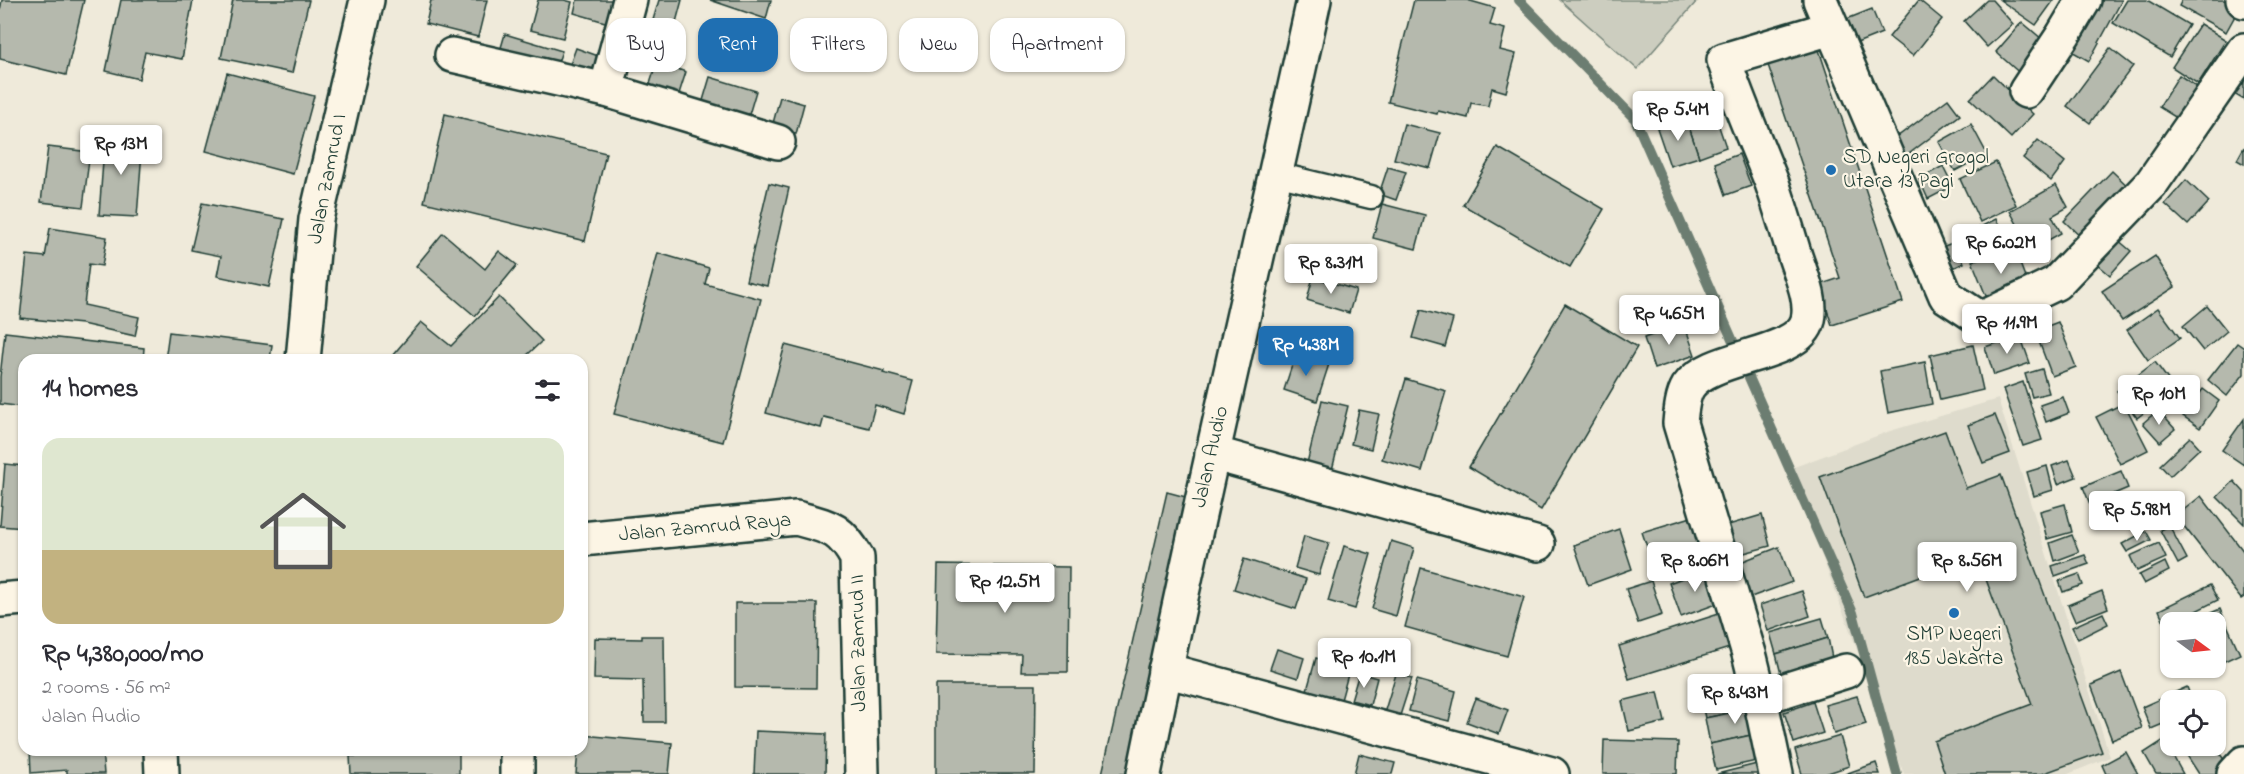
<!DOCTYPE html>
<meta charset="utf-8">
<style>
body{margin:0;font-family:"Indie Flower",sans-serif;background:#f7f7f7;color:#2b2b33;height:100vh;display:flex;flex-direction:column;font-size:22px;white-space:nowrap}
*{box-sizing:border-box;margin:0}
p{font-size:20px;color:#7c7c81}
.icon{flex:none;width:33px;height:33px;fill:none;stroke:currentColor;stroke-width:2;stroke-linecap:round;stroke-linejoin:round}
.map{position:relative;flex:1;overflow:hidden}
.drawer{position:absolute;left:18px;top:354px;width:570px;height:402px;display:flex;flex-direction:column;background:#fff;border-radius:18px;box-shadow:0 2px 4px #0004}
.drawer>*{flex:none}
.hud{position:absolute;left:606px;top:18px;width:570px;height:54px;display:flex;gap:12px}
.needle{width:39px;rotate:105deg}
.buttons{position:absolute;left:2160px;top:612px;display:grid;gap:12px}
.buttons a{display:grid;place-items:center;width:66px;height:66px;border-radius:12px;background:#fff;box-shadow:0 2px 4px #0004;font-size:30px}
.price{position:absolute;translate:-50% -51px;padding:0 14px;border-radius:6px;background:#fff;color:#222;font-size:20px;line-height:39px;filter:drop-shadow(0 2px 3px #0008)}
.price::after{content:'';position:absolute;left:50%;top:36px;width:18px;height:14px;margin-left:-9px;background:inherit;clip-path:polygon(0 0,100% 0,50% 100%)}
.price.on{background:#1f6fb2;color:#fff}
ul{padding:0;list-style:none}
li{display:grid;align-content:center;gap:12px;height:318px;padding:0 24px}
li span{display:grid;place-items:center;height:186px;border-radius:18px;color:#555}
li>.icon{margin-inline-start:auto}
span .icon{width:108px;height:108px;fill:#fffc;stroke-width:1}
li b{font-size:26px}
h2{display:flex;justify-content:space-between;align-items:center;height:72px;padding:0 24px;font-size:26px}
.tag{padding:0 21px;border-radius:18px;background:#fff;box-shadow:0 2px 4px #0004;font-size:21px;line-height:54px}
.tag.on{background:#1f6fb2;color:#fff}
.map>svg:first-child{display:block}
.built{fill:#dedbcc}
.green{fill:#cccdbf;stroke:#76857a;stroke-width:1.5}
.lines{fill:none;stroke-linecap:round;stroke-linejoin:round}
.stream{stroke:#6c7d71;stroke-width:10}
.building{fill:#b5b9ad;stroke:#1f3d34;stroke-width:1.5}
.service-casing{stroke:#1f3d34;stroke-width:27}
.minor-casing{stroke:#1f3d34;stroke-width:38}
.service{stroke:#fcf5e5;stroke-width:22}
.minor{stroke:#fcf5e5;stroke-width:33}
.poi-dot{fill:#1f6fb2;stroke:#fcf5e5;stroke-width:2}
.labels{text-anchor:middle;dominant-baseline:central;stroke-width:4.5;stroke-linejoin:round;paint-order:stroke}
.poi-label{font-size:21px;fill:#1f3d34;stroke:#fcf5e5;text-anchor:start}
.street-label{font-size:21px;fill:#1f3d34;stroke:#fcf5e5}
</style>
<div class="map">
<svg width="2244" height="774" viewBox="0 0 2244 774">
<rect width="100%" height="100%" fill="#efeada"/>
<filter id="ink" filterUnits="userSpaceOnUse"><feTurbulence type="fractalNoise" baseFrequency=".0167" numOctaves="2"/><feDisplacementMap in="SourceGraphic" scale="12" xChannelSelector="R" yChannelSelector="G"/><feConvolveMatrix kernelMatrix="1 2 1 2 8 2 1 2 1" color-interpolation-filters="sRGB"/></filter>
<g filter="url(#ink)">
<polygon class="built" points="1998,399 2110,757 2068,774 1904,774 1789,469 1890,431"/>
<polygon class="green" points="1560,0 1698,0 1637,69"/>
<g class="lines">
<polyline class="stream" points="1519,0 1635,119 1853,613 1897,774"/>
</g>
<g class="building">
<polygon points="2,0 84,0 66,75 0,59 0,10"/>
<polygon points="121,0 193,0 182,59 145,52 139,79 106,71"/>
<polygon points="233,0 309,0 292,73 221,58"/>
<polygon points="431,0 487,0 478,37 426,24"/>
<polygon points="538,0 564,0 572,2 563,38 530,30"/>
<polygon points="577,0 619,0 612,24 574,13"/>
<polygon points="659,0 682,0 675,26 653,20"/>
<polygon points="710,0 771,0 766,19"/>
<polygon points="1414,0 1467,0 1495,8 1490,25 1505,29 1500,50 1516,54 1506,92 1492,88 1488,106 1471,103 1468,118 1438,111 1437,114 1388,102"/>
<polygon points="1919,0 1942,19 1913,56 1889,37"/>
<polygon points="1987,0 1992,0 2013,24 1987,47 1964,21"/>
<polygon points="2000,0 2054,0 2036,25"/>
<polygon points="2088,0 2122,0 2089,61 2061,45"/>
<polygon points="2127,0 2147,0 2189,25 2170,57 2113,23"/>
<polygon points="2182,0 2232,0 2241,5 2226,32 2179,6"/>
<polygon points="1872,9 1882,33 1852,45 1842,21"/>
<polygon points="2022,22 2050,46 2024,77 1996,52"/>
<polygon points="2200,24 2226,40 2198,84 2172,67"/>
<polygon points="505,34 562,51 556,68 500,51"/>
<polygon points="1817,44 1903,302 1832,325 1819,285 1840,278 1767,62"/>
<polygon points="576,48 601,57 595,76 569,67"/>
<polygon points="2110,48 2133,66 2090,123 2067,106"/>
<polygon points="2244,54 2244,100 2224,88"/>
<polygon points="657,62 686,72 676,103 647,93"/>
<polygon points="227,73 314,96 293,174 206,151"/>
<polygon points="1993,75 2033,114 2011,138 1970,99"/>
<polygon points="2179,75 2208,94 2188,125 2159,107"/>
<polygon points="710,77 756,91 748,118 702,104"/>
<polygon points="780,97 804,104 796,134 772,127"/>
<polygon points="1948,99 1960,115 1906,156 1893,140"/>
<polygon points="1713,109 1726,147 1699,157 1686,118"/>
<polygon points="445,114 606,153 585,241 424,202"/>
<polygon points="1686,118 1699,157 1670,166 1657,128"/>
<polygon points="1404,124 1440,133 1430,168 1394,159"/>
<polygon points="1971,124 1987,154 1955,171 1939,142"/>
<polygon points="105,135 143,138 137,217 99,215"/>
<polygon points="2038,140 2065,162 2051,181 2023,158"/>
<polygon points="48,147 90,152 83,207 41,202"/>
<polygon points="1497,147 1604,209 1570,267 1463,205"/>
<polygon points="2244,147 2244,164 2237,160"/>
<polygon points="1739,154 1751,186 1726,195 1715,163"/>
<polygon points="1996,162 2016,205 1980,222 1960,179"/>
<polygon points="1943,166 1953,186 1928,199 1919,179"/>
<polygon points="1388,167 1406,172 1396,200 1379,194"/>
<polygon points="2112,171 2136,194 2088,244 2064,221"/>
<polygon points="2186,180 2209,202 2188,225 2165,204"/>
<polygon points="769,183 789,188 767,286 746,281"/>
<polygon points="2056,185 2068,207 2052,216 2061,233 2031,250 2010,211"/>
<polygon points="202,203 284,219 269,287 217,276 221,256 191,250"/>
<polygon points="1382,204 1425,215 1416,249 1373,238"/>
<polygon points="1996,219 2008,243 1975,259 1964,235"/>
<polygon points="50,228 107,237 102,266 89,264 84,305 139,317 135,336 82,324 20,318 27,255 45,257"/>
<polygon points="443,233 485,269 499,251 517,265 475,316 416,266"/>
<polygon points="2117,239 2131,251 2110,275 2096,263"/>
<polygon points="1955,242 1964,263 1949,270 1939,248"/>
<polygon points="2013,245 2030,290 1990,306 1972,261"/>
<polygon points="658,253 709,268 705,284 761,299 723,442 614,414"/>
<polygon points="2155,256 2175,287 2122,321 2102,291"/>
<polygon points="1313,277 1356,290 1349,313 1307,300"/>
<polygon points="499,297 542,341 524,358 526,360 397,360 392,356 421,322 451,346"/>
<polygon points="1565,304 1637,347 1541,510 1469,467"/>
<polygon points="2207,306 2227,331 2203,351 2183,326"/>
<polygon points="2158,308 2180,338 2148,360 2127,330"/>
<polygon points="1421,310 1453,319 1445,347 1413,338"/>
<polygon points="2058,322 2076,367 2052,376 2035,331"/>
<polygon points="1684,323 1695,355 1654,369 1644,338"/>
<polygon points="5,332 144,348 143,360 24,360 24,407 0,404 0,377"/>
<polygon points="169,332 272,345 270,360 165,360"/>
<polygon points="2020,335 2030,363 1994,375 1985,347"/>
<polygon points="2237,343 2244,348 2244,374 2227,396 2208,380"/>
<polygon points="785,345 884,371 883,373 913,381 904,414 875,405 869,428 824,417 821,428 766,413"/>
<polygon points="1973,345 1983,390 1940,400 1930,355"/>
<polygon points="1296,353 1329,364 1317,401 1284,390"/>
<polygon points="1925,362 1932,404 1888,413 1880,371"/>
<polygon points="2155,362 2175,389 2137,418 2117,391"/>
<polygon points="2042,369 2049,393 2032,397 2025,374"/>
<polygon points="1406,379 1446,391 1422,471 1382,459"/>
<polygon points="2023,382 2042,440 2023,446 2003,389"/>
<polygon points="2203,389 2219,401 2200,428 2183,416"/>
<polygon points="2063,397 2069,413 2046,422 2040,405"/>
<polygon points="1322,400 1348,406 1329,482 1304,476"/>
<polygon points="2124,403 2148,450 2120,464 2096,417"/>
<polygon points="1359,410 1379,414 1371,449 1351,444"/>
<polygon points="2158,410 2175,429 2160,442 2143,423"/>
<polygon points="1995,415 2010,453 1983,463 1968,425"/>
<polygon points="2244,419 2244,465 2222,450"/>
<polygon points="1945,431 1966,488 2001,475 2102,752 2042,774 1945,774 1934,741 2032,704 1977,555 1864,597 1820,477"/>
<polygon points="2190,437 2200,448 2170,476 2160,465"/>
<polygon points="2069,460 2076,477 2058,484 2052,466"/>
<polygon points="5,464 24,466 24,528 0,526"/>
<polygon points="2047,466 2053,490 2034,496 2027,472"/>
<polygon points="2121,471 2128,488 2090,504 2083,487"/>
<polygon points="2234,481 2244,492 2244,524 2217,497"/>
<polygon points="1167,492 1197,500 1134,774 1102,774"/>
<polygon points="2201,496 2244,552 2244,597 2241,599 2176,516"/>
<polygon points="2065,504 2072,532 2047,539 2040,511"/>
<polygon points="1698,515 1709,554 1655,571 1642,532"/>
<polygon points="1762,515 1770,546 1733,556 1725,526"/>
<polygon points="2169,525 2187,559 2178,564 2160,530"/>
<polygon points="1619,529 1632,569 1588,585 1574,545"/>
<polygon points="2146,531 2151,540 2127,552 2122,544"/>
<polygon points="2072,535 2079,552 2055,561 2050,543"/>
<polygon points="1304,536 1329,543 1319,575 1295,568"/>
<polygon points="1391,541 1414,548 1396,616 1372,609"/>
<polygon points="2159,543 2166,558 2137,571 2130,556"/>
<polygon points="1344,546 1371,554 1355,609 1328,601"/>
<polygon points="1779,547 1792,582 1751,597 1738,563"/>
<polygon points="2085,555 2089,564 2055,576 2052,566"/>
<polygon points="1244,559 1306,579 1296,609 1234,589"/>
<polygon points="2165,562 2169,571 2144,584 2139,575"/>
<polygon points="938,565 1069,567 1068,672 1021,672 1022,655 936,654"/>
<polygon points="1421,568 1524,597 1507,656 1405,627"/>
<polygon points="1709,568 1722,602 1681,617 1669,583"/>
<polygon points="2079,574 2083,585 2063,592 2059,581"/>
<polygon points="1651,581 1662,615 1638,623 1626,589"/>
<polygon points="2210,585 2218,600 2166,626 2159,610"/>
<polygon points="1802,591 1810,616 1768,631 1760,605"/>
<polygon points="2102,591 2108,608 2075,621 2068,605"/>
<polygon points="735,603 817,603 816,688 735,687"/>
<polygon points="2220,609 2240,654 2216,665 2216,622 2190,622"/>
<polygon points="1725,612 1736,646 1629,679 1619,646"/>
<polygon points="2103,613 2108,624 2078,639 2072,627"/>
<polygon points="1822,618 1828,638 1776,654 1770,633"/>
<polygon points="642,636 664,636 665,722 644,722 643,680 594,679 595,638 642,639"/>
<polygon points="1828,638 1834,668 1783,682 1776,654"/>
<polygon points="1277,649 1304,658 1298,678 1270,669"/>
<polygon points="1316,658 1350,667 1341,700 1307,690"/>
<polygon points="2121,672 2142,728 2112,740 2091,685"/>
<polygon points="1359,673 1377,678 1370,705 1351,700"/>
<polygon points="1396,674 1412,678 1397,725 1382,720"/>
<polygon points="1417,680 1456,691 1449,721 1409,711"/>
<polygon points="936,685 1036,685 1035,774 936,774"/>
<polygon points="2187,687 2192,700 2170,700 2170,721 2151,729 2142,707"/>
<polygon points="1756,688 1759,707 1705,718 1701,700"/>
<polygon points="1658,692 1665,722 1629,731 1622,701"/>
<polygon points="1857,696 1866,724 1834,734 1825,705"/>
<polygon points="1476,698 1508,710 1499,734 1467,722"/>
<polygon points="1813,702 1823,733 1794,743 1784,712"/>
<polygon points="1759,707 1765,732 1710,744 1705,718"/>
<polygon points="756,731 826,734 825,774 754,774"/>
<polygon points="1765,732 1770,758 1716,770 1710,744"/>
<polygon points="582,735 672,743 669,774 576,774 578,750 582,750"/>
<polygon points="1840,736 1849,766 1825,774 1802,774 1795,750"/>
<polygon points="1604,740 1678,742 1677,774 1603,774"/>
<polygon points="2164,740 2183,774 2156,774 2144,753"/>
<polygon points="2181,746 2215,746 2230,769 2222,774 2199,774"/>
<polygon points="30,750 102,750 104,774 67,774 67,770 31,773"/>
<polygon points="378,751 459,751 459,774 351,774 350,756 378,756"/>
<polygon points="2126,752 2138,774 2106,774 2102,765"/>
<polygon points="1359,754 1395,763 1392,774 1354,774"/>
<polygon points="1769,761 1773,774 1717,774"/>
<polygon points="1876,763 1880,774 1845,774"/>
</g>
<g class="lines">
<defs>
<polyline id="service" points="1276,174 1371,197"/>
<g id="minor">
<polyline points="1820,0 1946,296 1981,319 2056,283 2151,184 2244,50"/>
<polyline points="2243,0 2244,1"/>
<polyline points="452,55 606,90 630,0"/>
<polyline points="606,90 778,142"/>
<polyline points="2026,91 2063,35 2084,0"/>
<polyline points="303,360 316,219 367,0"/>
<polyline points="1212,453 1538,544"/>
<path d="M582,539L796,518C829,527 840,527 857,558L862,774"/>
<polyline points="0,600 24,598"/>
<polyline points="1165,670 1552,774"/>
<path d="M1760,698L1750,657L1680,423C1681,412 1682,397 1688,387C1710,354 1799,357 1808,320C1813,299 1800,273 1794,253C1787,230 1780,206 1772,183C1756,142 1738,102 1724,60L1831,28"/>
<polyline points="161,750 162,774"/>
<polyline points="517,750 517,774"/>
<path d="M1144,774C1196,515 1258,258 1314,0"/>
<polyline points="1776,774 1760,698 1846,671"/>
<polyline points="2234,774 2244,763"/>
</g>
</defs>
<use href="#service" class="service-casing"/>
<use href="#minor" class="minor-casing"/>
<use href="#service" class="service"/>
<use href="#minor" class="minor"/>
</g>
</g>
<g class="poi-dot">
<circle cx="1831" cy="170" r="6"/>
<circle cx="1954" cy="613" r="6"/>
</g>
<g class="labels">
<g class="poi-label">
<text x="1843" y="158">SD Negeri Grogol<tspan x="1843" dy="24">Utara 13 Pagi</tspan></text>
<text x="1954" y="635" text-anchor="middle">SMP Negeri<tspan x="1954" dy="24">185 Jakarta</tspan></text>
</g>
<g class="street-label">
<text transform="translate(328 179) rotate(-79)">Jalan Zamrud I</text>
<text transform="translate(1211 457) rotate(-77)">Jalan Audio</text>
<text transform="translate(705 528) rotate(-5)">Jalan Zamrud Raya</text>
<text transform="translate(859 643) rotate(-91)">Jalan Zamrud II</text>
</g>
</g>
</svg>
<div class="buttons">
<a><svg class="needle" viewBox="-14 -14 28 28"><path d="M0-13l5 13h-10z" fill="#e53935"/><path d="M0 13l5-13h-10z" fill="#7c7c81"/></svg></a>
<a><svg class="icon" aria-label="locate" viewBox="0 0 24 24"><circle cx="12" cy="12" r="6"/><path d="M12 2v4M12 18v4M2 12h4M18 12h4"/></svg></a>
</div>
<b class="price" style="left:1678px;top:142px">Rp 5.4M</b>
<b class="price" style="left:121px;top:176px">Rp 13M</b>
<b class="price" style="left:2001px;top:275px">Rp 6.02M</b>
<b class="price" style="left:1331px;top:295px">Rp 8.31M</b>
<b class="price" style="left:1669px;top:346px">Rp 4.65M</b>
<b class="price" style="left:2007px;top:355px">Rp 11.9M</b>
<b class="price on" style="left:1306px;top:377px">Rp 4.38M</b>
<b class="price" style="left:2159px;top:426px">Rp 10M</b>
<b class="price" style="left:2137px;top:542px">Rp 5.98M</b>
<b class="price" style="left:1695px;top:593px">Rp 8.06M</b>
<b class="price" style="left:1967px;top:593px">Rp 8.56M</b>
<b class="price" style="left:1005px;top:614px">Rp 12.5M</b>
<b class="price" style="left:1364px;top:689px">Rp 10.1M</b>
<b class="price" style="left:1735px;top:725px">Rp 8.43M</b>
<div class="hud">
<a class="tag">Buy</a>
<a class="tag on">Rent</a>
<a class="tag">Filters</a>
<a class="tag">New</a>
<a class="tag">Apartment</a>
</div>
<section class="drawer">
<h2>14 homes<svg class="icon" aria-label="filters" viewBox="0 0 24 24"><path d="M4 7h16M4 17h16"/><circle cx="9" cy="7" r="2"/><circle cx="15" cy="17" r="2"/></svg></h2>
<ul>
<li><span style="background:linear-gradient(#dfe7d0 60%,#c2b280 0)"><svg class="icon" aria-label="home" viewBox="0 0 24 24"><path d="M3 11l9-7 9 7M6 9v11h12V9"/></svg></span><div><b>Rp 4,380,000/mo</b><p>2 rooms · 56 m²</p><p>Jalan Audio</p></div></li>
</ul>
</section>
</div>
